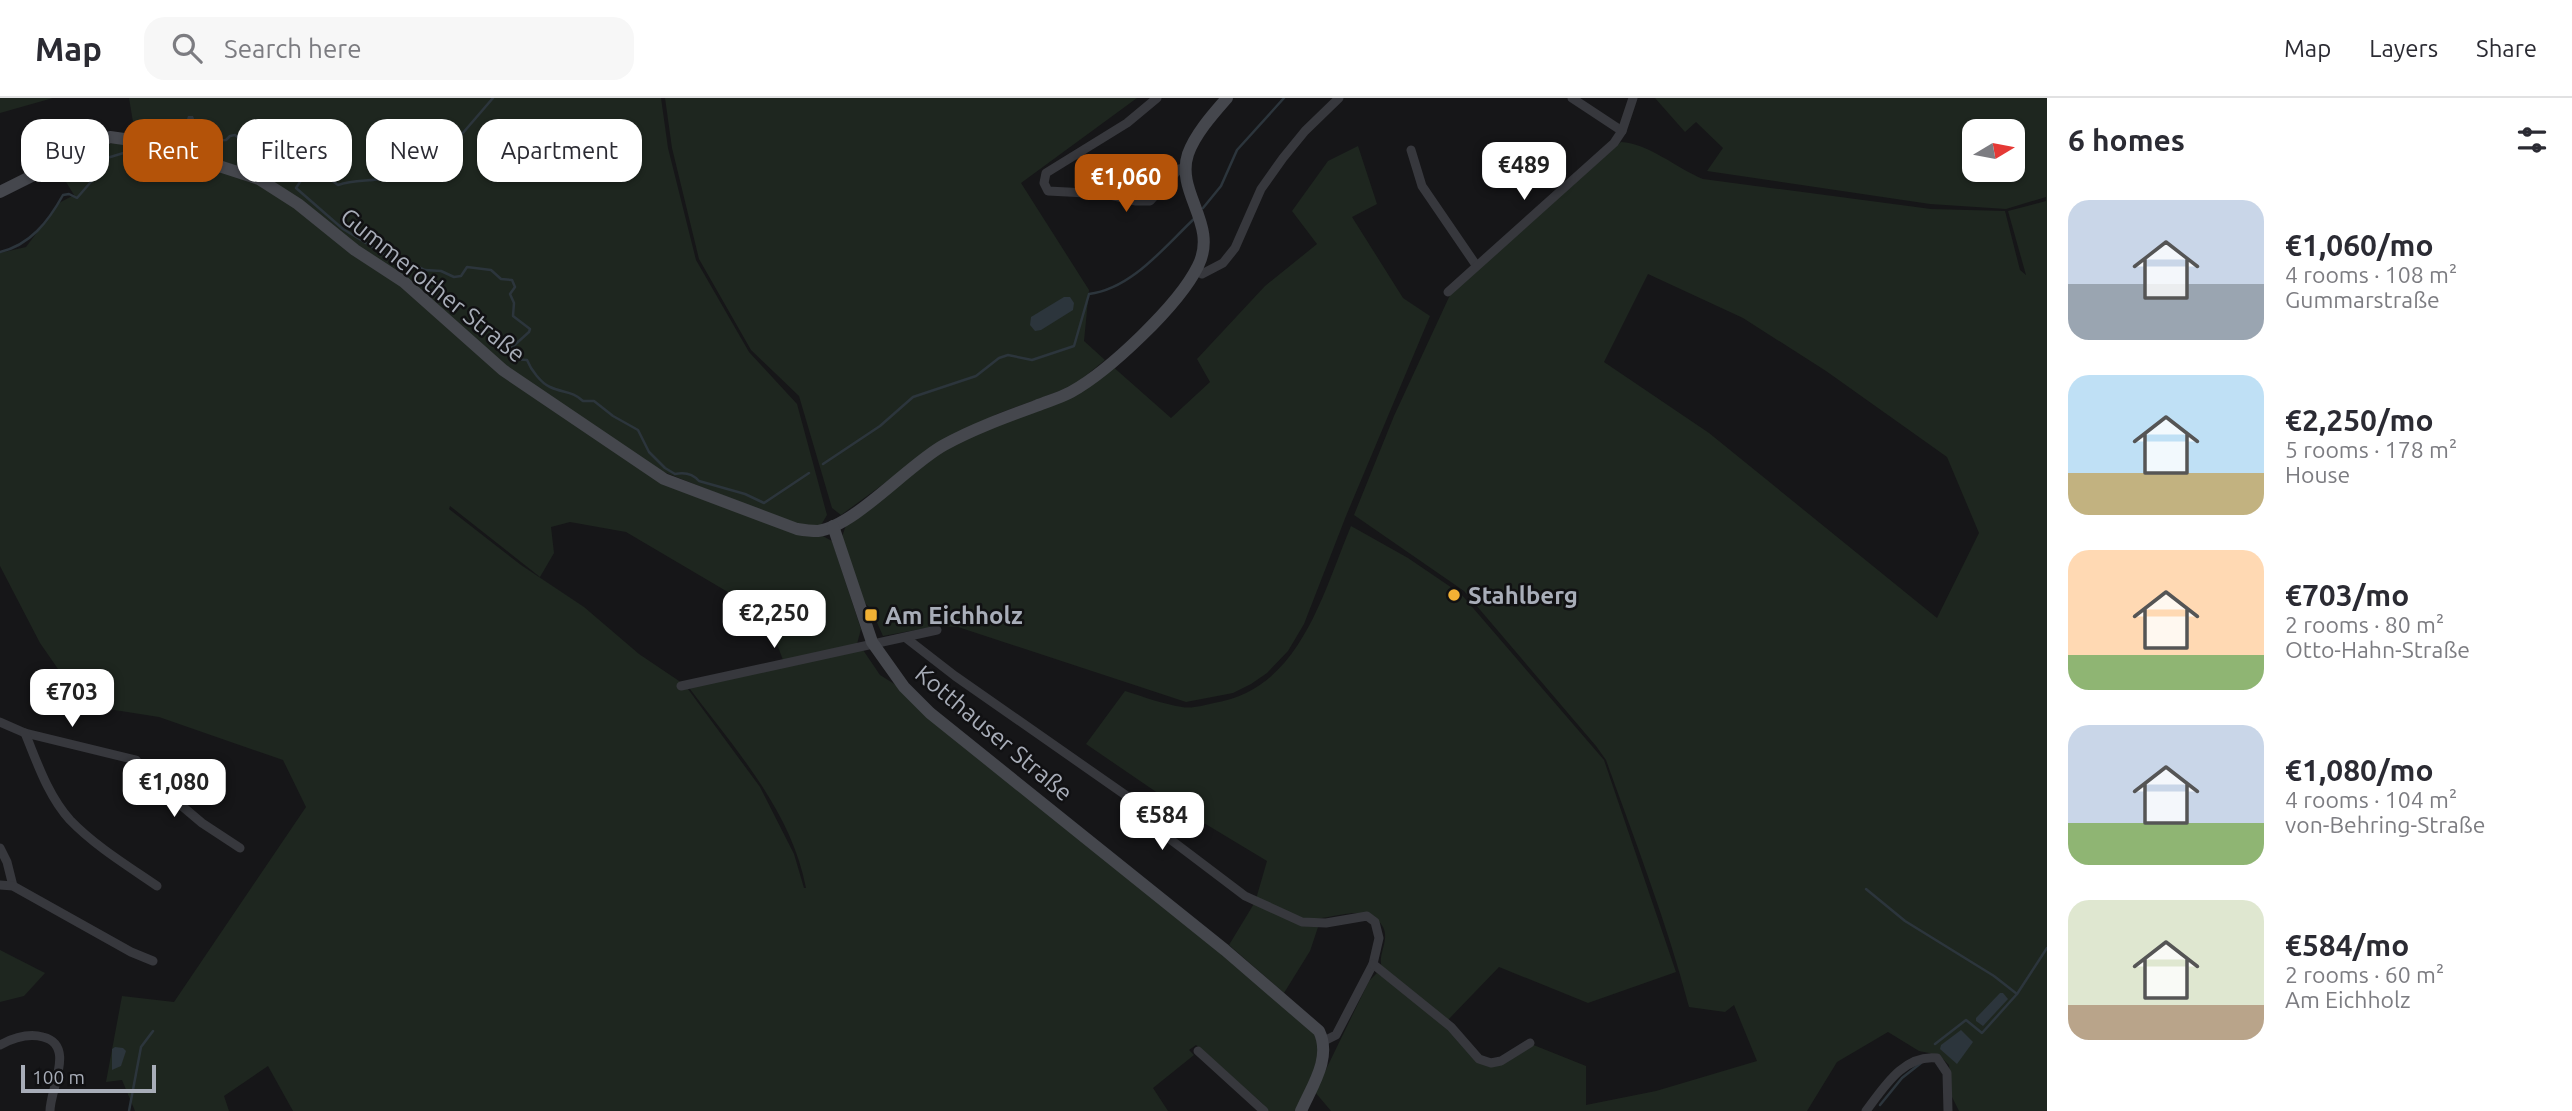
<!DOCTYPE html>
<meta charset="utf-8">
<style>
body{margin:0;font-family:Ubuntu,sans-serif;background:#f7f7f7;color:#2b2b33;height:100vh;display:flex;flex-direction:column;font-size:26px;white-space:nowrap}
*{box-sizing:border-box;margin:0}
p{font-size:23px;color:#7c7c81}
.icon{flex:none;width:38px;height:38px;fill:none;stroke:currentColor;stroke-width:2;stroke-linecap:round;stroke-linejoin:round}
.map{position:relative;flex:1;overflow:hidden}
.side{display:flex;flex-direction:column;background:#fff;width:525px}
.side>*{flex:none}
.guide{position:absolute;left:21px;top:21px;width:665px;height:63px;display:flex;gap:14px}
.needle{width:46px;rotate:80deg}
.tools{position:absolute;left:1962px;top:21px;display:grid;gap:14px}
.tools a{display:grid;place-items:center;width:63px;height:63px;border-radius:14px;background:#fff;box-shadow:0 2px 5px #0004;font-size:35px}
.scale{position:absolute;left:21px;bottom:18px;width:135px;box-sizing:border-box;padding-left:7px;border:4px solid #a8adb8;border-top:0;font-size:19px;line-height:24px;white-space:nowrap;color:#a8adb8;-webkit-text-stroke:5px #111113;paint-order:stroke}
.price{position:absolute;translate:-50% -60px;padding:0 16px;border-radius:14px;background:#fff;color:#222;font-size:23px;line-height:46px;filter:drop-shadow(0 2px 4px #0008)}
.price::after{content:'';position:absolute;left:50%;top:42px;width:21px;height:16px;margin-left:-10px;background:inherit;clip-path:polygon(0 0,100% 0,50% 100%)}
.price.current{background:#b45309;color:#fff}
ul{padding:0;list-style:none}
li{display:flex;align-items:center;gap:21px;height:175px;padding:0 21px}
li span{display:grid;place-items:center;flex:none;width:196px;height:140px;border-radius:21px;color:#555}
li>.icon{margin-inline-start:auto}
span .icon{width:84px;height:84px;fill:#fffc;stroke-width:1}
li b{font-size:30px}
h2{display:flex;justify-content:space-between;align-items:center;height:84px;padding:0 21px;font-size:30px}
.tag{padding:0 24px;border-radius:21px;background:#fff;box-shadow:0 2px 5px #0004;font-size:24px;line-height:63px}
.tag.current{background:#b45309;color:#fff}
header{display:flex;align-items:center;gap:42px;box-sizing:border-box;height:98px;padding:0 35px;background:#fff;border-bottom:2px solid #e1e1e2}
header strong{font-size:33px}
nav{display:flex;gap:38px;margin-inline-start:auto;font-size:24px}
.search{width:490px;height:63px;background:#f7f7f7;display:flex;align-items:center;gap:18px;box-sizing:border-box;padding:0 24px;border-radius:21px;color:#7c7c81;font-size:26px}
main{display:flex;flex:1;min-height:0}
.map>svg:first-child{display:block}
.green{fill:#1e261f;fill-rule:evenodd}
.water{fill:#2c353c}
.lines{fill:none;stroke-linecap:round;stroke-linejoin:round}
.stream{stroke:#2c353c;stroke-width:2.5}
.street{stroke:#37383d;stroke-width:9}
.secondary{stroke:#45474d;stroke-width:12}
.poi-dot{fill:#f2b134;stroke:#111113;stroke-width:2.5}
.labels{text-anchor:middle;dominant-baseline:central;stroke-width:5;stroke-linejoin:round;paint-order:stroke}
.street-label{font-size:24px;fill:#a8adb8;stroke:#111113}
.poi-label{font-size:24px;font-weight:bold;fill:#a8adb8;stroke:#111113;text-anchor:start}
</style>
<header>
<strong>Map</strong>
<div class="search"><svg class="icon" aria-label="search" viewBox="0 0 24 24"><circle cx="10" cy="10" r="6"/><path d="M15 15l6 6"/></svg>Search here</div>
<nav><a>Map</a><a>Layers</a><a>Share</a></nav>
</header>
<main>
<div class="map">
<svg width="2047" height="1013" viewBox="0 0 2047 1013">
<rect width="100%" height="100%" fill="#161618"/>
<g class="green">
<polygon points="0,0 53,0 0,15"/>
<path d="M129,0H661L668,50L696,162L749,254L797,306L827,417L821,427L799,428L664,374L662,385L819,436L832,443L861,531L857,546L783,562L771,530L755,510L626,434L570,424L551,429L554,455L540,479L450,408L449,411L521,467L584,509L639,556L685,587L760,689L794,756L804,790H806C791,711 733,649 687,587L863,552L880,577L896,587L1313,931L1320,952L1315,972L1297,1013H1267L1263,1006L1196,947L1189,952L1194,957L1153,990L1168,1013H293L268,968L224,998L229,1013H135L122,982L106,984L122,898L174,904L306,709L283,662L159,619L83,607L40,545L0,468V155L26,149L59,105L74,97L58,71L112,45L129,46L135,36Z"/>
<polygon points="665,0 1137,0 1021,85 1089,192 1084,243 1105,262 1073,288 997,316 941,344 841,417 832,410 799,298 751,252 699,161 672,50"/>
<path d="M1655,0H2047V1013H1959L1952,999L1949,967L1939,957L1919,953L1888,934L1837,964L1807,1013H1331L1315,994L1369,883L1377,875L1424,907L1492,966L1531,946L1586,968V1007L1656,993L1757,963L1734,907L1725,914L1689,909C1667,825 1635,743 1606,662L1596,648L1464,493L1354,417L1394,318L1450,197L1621,44C1648,45 1678,71 1703,81L1931,111L2005,113L2020,172L2026,177L2008,113L2046,103V99L2006,111L1930,106L1707,73L1723,50L1696,24L1685,34ZM1974,33H2012V72H1974ZM1648,176L1743,220L1826,273L1947,359L1979,435L1937,520L1709,335L1604,264Z"/>
<polygon points="1358,48 1377,106 1352,119 1403,200 1430,218 1346,418 1304,526 1288,553 1267,575 1251,586 1233,595 1186,604 958,529 937,528 883,538 871,511 863,503 842,439 846,427 945,351 1111,267 1171,320 1210,284 1197,261 1265,188 1317,146 1292,113 1328,63"/>
<path d="M1351,428L1408,460L1461,496L1604,662L1676,874L1588,905L1499,869L1446,924L1382,870C1377,856 1390,843 1383,829C1368,802 1331,823 1307,821C1291,819 1272,807 1256,801L1267,763L1184,713L1086,646L1125,593C1144,599 1163,606 1182,609C1192,611 1204,607 1214,605C1300,591 1322,497 1351,428Z"/>
<polygon points="1255,804 1318,829 1310,853 1284,895 1229,847"/>
<polygon points="0,852 45,875 24,898 0,904"/>
</g>
<g class="water">
<polygon points="188,18 193,18 197,29 194,36 188,38 185,36 184,31"/>
<polygon points="1064,199 1070,199 1074,205 1073,212 1041,232 1035,233 1030,227 1031,219"/>
<polygon points="2000,895 2003,895 2008,901 1983,928 1976,923 1976,920"/>
<polygon points="1961,932 1973,944 1957,966 1940,951 1941,947"/>
<polygon points="115,949 123,950 126,953 121,968 112,972 112,951"/>
</g>
<g class="lines">
<g class="stream">
<path d="M151,38L192,47L205,43L226,42L230,38L235,37L241,42L250,39L256,32L265,33L288,48L301,46L308,72L296,90L343,131L389,159L407,163L425,172L441,173L454,179L461,178L467,169L491,172L501,181L512,182L515,189L510,196L514,205L513,218L530,231L529,234L509,252L512,261L527,262C531,272 541,285 550,289C563,295 573,293 583,303H594L613,318L638,332L649,354L665,370L675,376C684,374 693,376 699,383L745,396L764,405L809,375"/>
<path d="M308,65L338,87C355,81 372,84 390,79L394,48L462,36L493,0"/>
<polyline points="1203,110 1221,88 1237,52 1284,0"/>
<path d="M0,154C30,147 48,124 63,97L69,96L77,100L96,78L107,60L140,50"/>
<path d="M823,366L880,328L913,299L976,278L999,260L1008,257L1032,262L1074,248L1089,196C1132,191 1165,148 1195,120"/>
<polyline points="1866,791 1905,823 1994,878 2017,896"/>
<polyline points="1935,946 1966,922 1982,935 2017,896 2047,850"/>
<polyline points="1880,1007 1902,980 1921,965"/>
<polyline points="129,1013 141,949 153,933"/>
</g>
<g class="street">
<polyline points="1157,0 1127,25 1046,75 1044,85 1048,93 1106,96 1136,103 1150,103 1179,71 1186,69"/>
<polyline points="1572,0 1622,33"/>
<polyline points="1411,52 1422,88 1476,167"/>
<polyline points="1196,173 1202,176 1223,165 1235,150 1261,91 1283,60 1305,33 1339,0"/>
<polyline points="1448,194 1614,45 1622,33 1633,0"/>
<polyline points="906,540 955,578 1134,703 1146,723 1245,798 1302,824 1326,825 1367,818 1375,824 1379,840 1373,866 1336,937 1324,943"/>
<polyline points="681,588 937,532"/>
<polyline points="0,624 25,635 136,662 150,681 202,725 240,750"/>
<path d="M25,635C37,664 48,698 70,722C95,748 128,768 157,788"/>
<polyline points="0,750 7,764 13,788"/>
<polyline points="0,787 13,788 131,854 153,863"/>
<polyline points="1373,866 1451,929 1479,961 1491,965 1501,963 1530,945"/>
<path d="M0,947C13,940 28,935 43,939C76,947 50,991 50,1013"/>
<polyline points="1198,953 1264,1013"/>
<path d="M1866,1013C1884,989 1904,956 1937,960L1947,975L1948,1013"/>
</g>
<g class="secondary">
<path d="M0,94L110,39L145,44L259,81L298,106L355,152L404,184L503,272L664,381L797,431C803,432 811,433 818,433C855,428 909,366 944,347C973,331 1006,319 1036,308C1048,303 1060,300 1071,294C1109,273 1179,207 1198,168C1219,126 1175,95 1188,56C1195,36 1213,16 1227,0"/>
<path d="M833,428L872,544L904,589L930,615L1225,852L1319,933C1332,960 1312,988 1301,1013"/>
</g>
</g>
<g class="poi-dot">
<circle cx="1454" cy="497" r="7"/>
<rect x="864" y="510" width="14" height="14" rx="3.5"/>
</g>
<g class="labels">
<g class="street-label">
<text transform="translate(433 187) rotate(39)">Gummerother Straße</text>
<text transform="translate(994 635) rotate(40)">Kotthauser Straße</text>
</g>
<g class="poi-label">
<text x="1468" y="497">Stahlberg</text>
<text x="885" y="517">Am Eichholz</text>
</g>
</g>
</svg>
<div class="tools">
<a><svg class="needle" viewBox="-14 -14 28 28"><path d="M0-13l5 13h-10z" fill="#e53935"/><path d="M0 13l5-13h-10z" fill="#7c7c81"/></svg></a>
</div>
<div class="scale">100 m</div>
<b class="price" style="left:1524px;top:104px">€489</b>
<b class="price current" style="left:1126px;top:116px">€1,060</b>
<b class="price" style="left:774px;top:552px">€2,250</b>
<b class="price" style="left:72px;top:631px">€703</b>
<b class="price" style="left:174px;top:721px">€1,080</b>
<b class="price" style="left:1162px;top:754px">€584</b>
<div class="guide">
<a class="tag">Buy</a>
<a class="tag current">Rent</a>
<a class="tag">Filters</a>
<a class="tag">New</a>
<a class="tag">Apartment</a>
</div>
</div>
<section class="side">
<h2>6 homes<svg class="icon" aria-label="filters" viewBox="0 0 24 24"><path d="M4 7h16M4 17h16"/><circle cx="9" cy="7" r="2"/><circle cx="15" cy="17" r="2"/></svg></h2>
<ul>
<li><span style="background:linear-gradient(#c9d6e8 60%,#9aa5b1 0)"><svg class="icon" aria-label="home" viewBox="0 0 24 24"><path d="M3 11l9-7 9 7M6 9v11h12V9"/></svg></span><div><b>€1,060/mo</b><p>4 rooms · 108 m²</p><p>Gummarstraße</p></div></li>
<li><span style="background:linear-gradient(#bfe0f5 70%,#c2b280 0)"><svg class="icon" aria-label="home" viewBox="0 0 24 24"><path d="M3 11l9-7 9 7M6 9v11h12V9"/></svg></span><div><b>€2,250/mo</b><p>5 rooms · 178 m²</p><p>House</p></div></li>
<li><span style="background:linear-gradient(#ffd9b3 75%,#8fb573 0)"><svg class="icon" aria-label="home" viewBox="0 0 24 24"><path d="M3 11l9-7 9 7M6 9v11h12V9"/></svg></span><div><b>€703/mo</b><p>2 rooms · 80 m²</p><p>Otto-Hahn-Straße</p></div></li>
<li><span style="background:linear-gradient(#c9d6e8 70%,#8fb573 0)"><svg class="icon" aria-label="home" viewBox="0 0 24 24"><path d="M3 11l9-7 9 7M6 9v11h12V9"/></svg></span><div><b>€1,080/mo</b><p>4 rooms · 104 m²</p><p>von-Behring-Straße</p></div></li>
<li><span style="background:linear-gradient(#dfe7d0 75%,#b9a48a 0)"><svg class="icon" aria-label="home" viewBox="0 0 24 24"><path d="M3 11l9-7 9 7M6 9v11h12V9"/></svg></span><div><b>€584/mo</b><p>2 rooms · 60 m²</p><p>Am Eichholz</p></div></li>
</ul>
</section>
</main>
